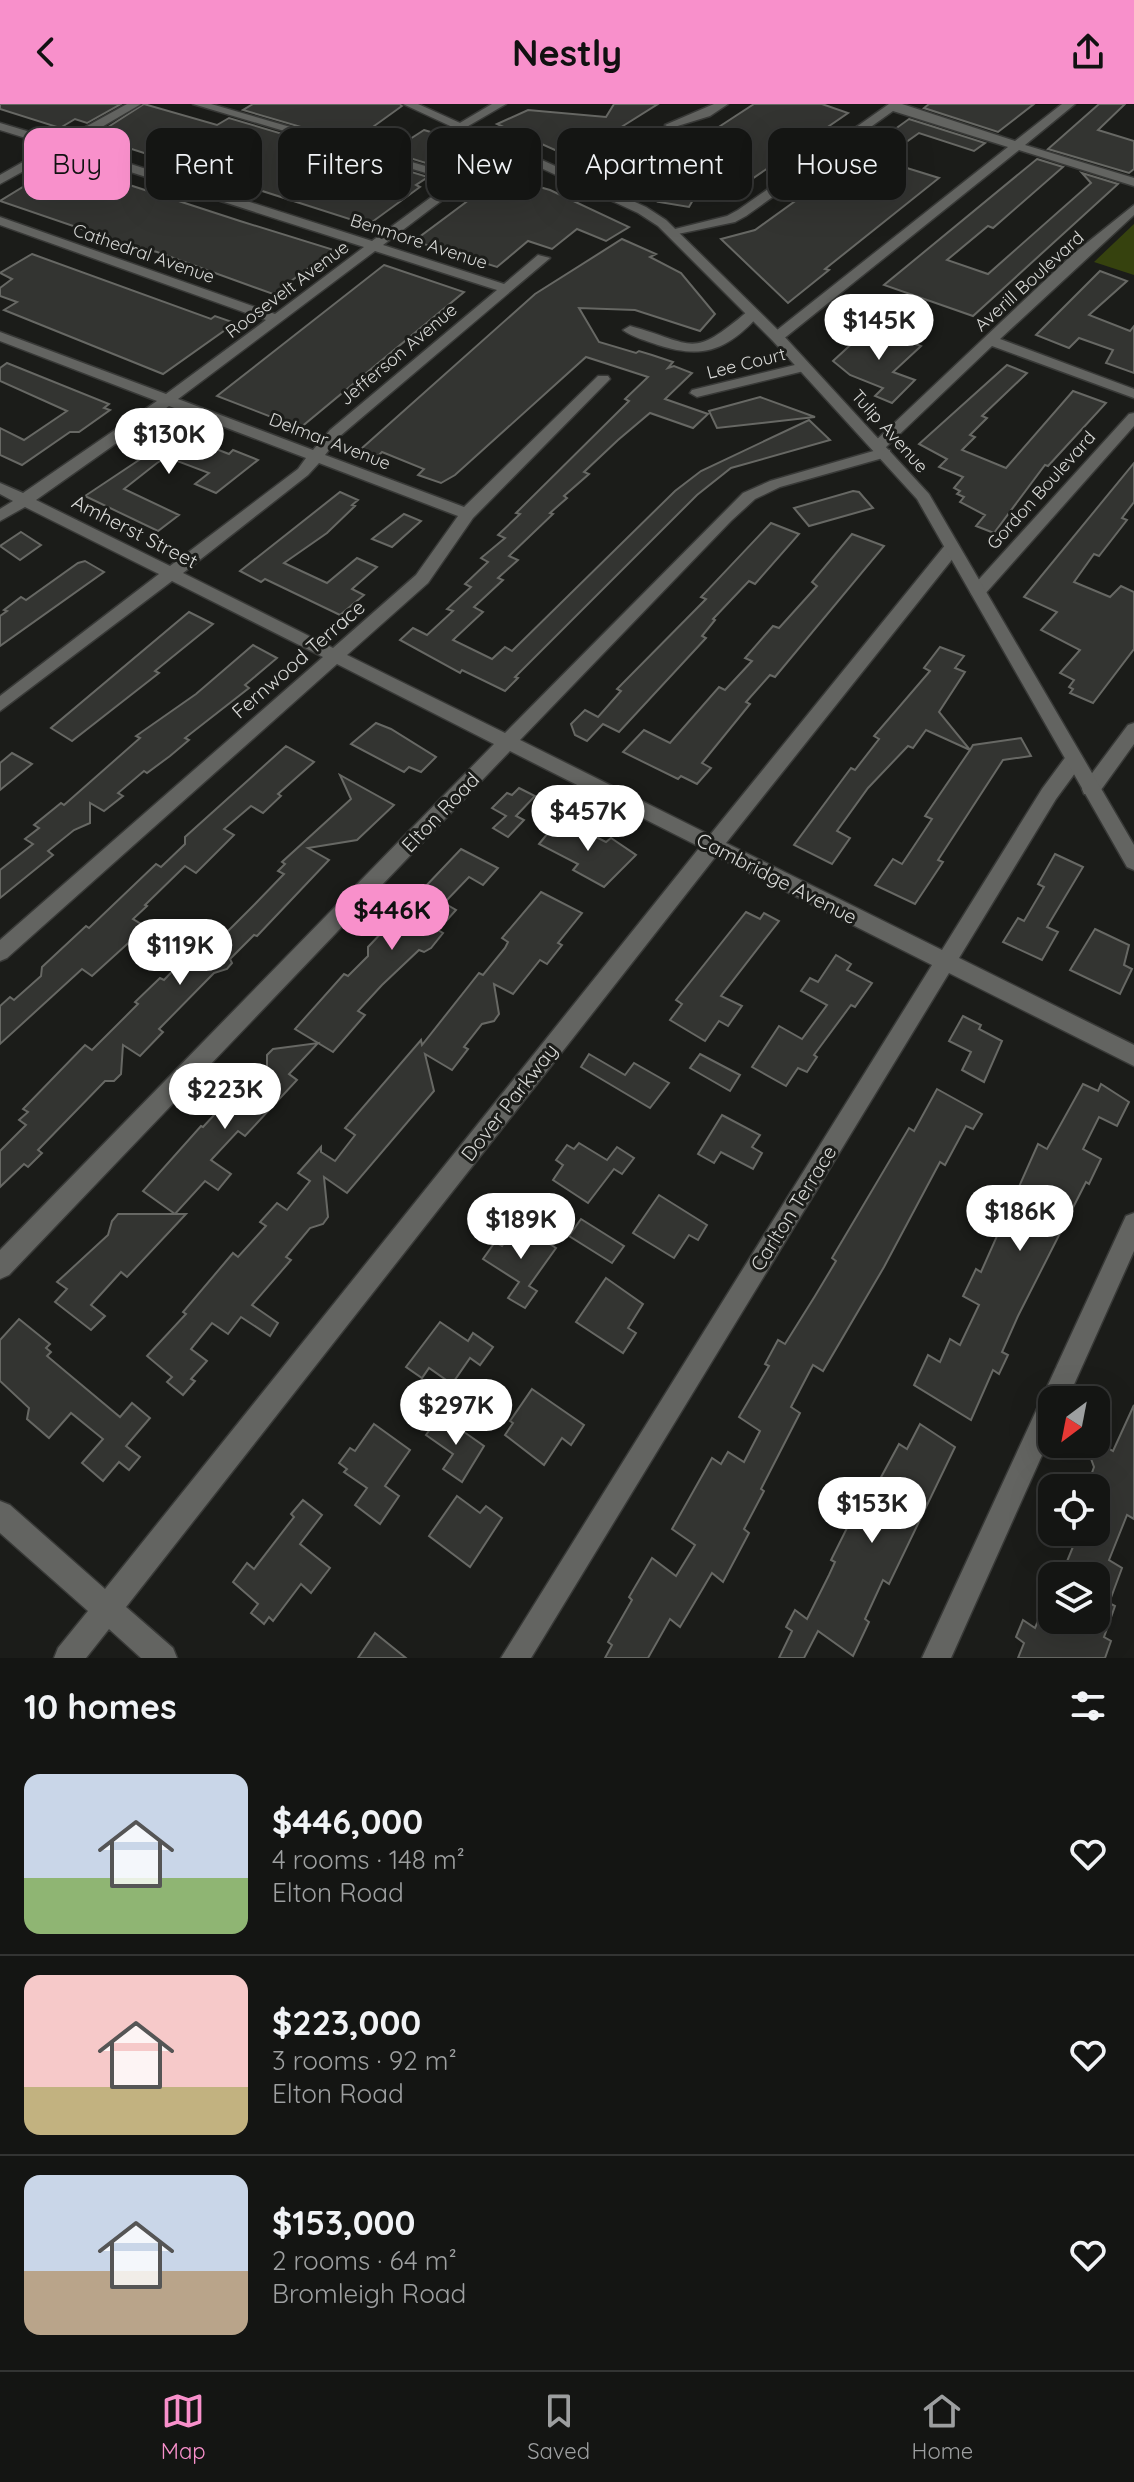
<!DOCTYPE html>
<meta charset="utf-8">
<style>
body{margin:0;font-family:Quicksand,sans-serif;background:#212221;color:#f1f3f6;height:100vh;display:flex;flex-direction:column;font-size:30px;white-space:nowrap}
*{box-sizing:border-box;margin:0}
p{font-size:26px;color:#9d9fa0}
.icon{flex:none;width:44px;height:44px;fill:none;stroke:currentColor;stroke-width:2;stroke-linecap:round;stroke-linejoin:round}
.map{position:relative;height:1554px;overflow:hidden}
.panel{display:flex;flex-direction:column;background:#141513;flex:1}
.panel>*{flex:none}
.top-card{position:absolute;left:24px;top:24px;width:1086px;height:72px;display:flex;gap:16px}
.needle{width:52px;rotate:212deg}
.buttons{position:absolute;left:1038px;top:1282px;display:grid;gap:16px}
.buttons a{display:grid;place-items:center;width:72px;height:72px;border-radius:16px;background:#141513;box-shadow:0 8px 32px #0002,0 0 0 2px #333433;font-size:40px}
.price{position:absolute;translate:-50% -68px;padding:0 18px;border-radius:28px;background:#fff;color:#222;font-size:26px;line-height:52px;filter:drop-shadow(0 2px 4px #0008)}
.price::after{content:'';position:absolute;left:50%;top:48px;width:24px;height:18px;margin-left:-12px;background:inherit;clip-path:polygon(0 0,100% 0,50% 100%)}
.price.active{background:#f890cb;color:#111}
ul{padding:0;list-style:none}
li{display:flex;align-items:center;gap:24px;height:200px;padding:0 24px}
li+li{border-top:2px solid #333433}
li span{display:grid;place-items:center;flex:none;width:224px;height:160px;border-radius:16px;color:#555}
li>.icon{margin-inline-start:auto}
span .icon{width:96px;height:96px;fill:#fffc;stroke-width:1}
li b{font-size:34px}
h2{display:flex;justify-content:space-between;align-items:center;height:96px;padding:0 24px;font-size:34px}
.chip{padding:0 28px;border-radius:16px;background:#141513;box-shadow:0 8px 32px #0002,0 0 0 2px #333433;font-size:28px;line-height:72px}
.chip.active{background:#f890cb;color:#111}
header{display:flex;justify-content:space-between;align-items:center;height:104px;padding:0 24px;background:#f890cb;color:#111;font-size:36px;font-weight:700}
.menu{display:flex;justify-content:space-around;align-items:center;height:112px;border-top:2px solid #333433;background:#141513;font-size:22px;color:#9d9fa0}
.menu a{display:grid;justify-items:center;gap:4px}
.menu .active{color:#f890cb}
.map>svg:first-child{display:block}
.green{fill:#36420e}
.building{fill:#333431;stroke:#676864;stroke-width:2}
.lines{fill:none;stroke-linecap:round;stroke-linejoin:round}
.minor-casing{stroke:#383937;stroke-width:3}
.secondary-casing{stroke:#383937;stroke-width:3}
.minor{fill:#636461;fill-rule:evenodd}
.secondary{fill:#636461;fill-rule:evenodd}
.labels{text-anchor:middle;dominant-baseline:central;stroke-width:6;stroke-linejoin:round;paint-order:stroke}
.far-street-label{font-size:18px;fill:#d7d8d6;stroke:#1b1c19}
.street-label{font-size:20px;fill:#d7d8d6;stroke:#1b1c19}
</style>
<header><svg class="icon" aria-label="back" viewBox="0 0 24 24"><path d="M15 5l-7 7 7 7"/></svg>Nestly<svg class="icon" aria-label="share" viewBox="0 0 24 24"><path d="M12 15V3M7 8l5-5 5 5M5 13v7h14v-7"/></svg></header>
<div class="map">
<svg width="1134" height="1554" viewBox="0 0 1134 1554">
<rect width="100%" height="100%" fill="#1b1c19"/>
<polygon class="green" points="1134,120 1134,171 1094,158"/>
<g class="building">
<polygon points="0,0 121,0 87,19 75,15 60,24 0,5"/>
<polygon points="144,0 217,21 229,14 340,47 314,65 330,88 376,57 428,73 416,81 420,83 368,121 116,40 123,36 113,33 120,29 105,25"/>
<polygon points="253,0 400,0 402,2 352,38 243,6"/>
<polygon points="614,0 658,0 615,27 685,45 754,0 822,0 848,9 720,97 697,89 689,103 659,98 748,42 586,60 497,20 528,6 606,13"/>
<polygon points="929,0 1034,0 998,28 924,4"/>
<polygon points="1099,0 1125,0 1098,26 1134,37 1134,65 1129,69 1048,45"/>
<polygon points="909,15 985,39 974,47 919,29 881,56 939,74 825,165 829,166 788,199 721,135 755,126"/>
<polygon points="424,26 477,42 454,59 450,58 442,64 390,48"/>
<polygon points="1037,55 1063,63 993,124 988,122 947,156 988,170 1091,79 1082,69 1118,80 973,212 884,181"/>
<polygon points="62,59 240,117 334,146 273,190 157,148 120,138 0,97"/>
<polygon points="501,72 550,86 629,123 606,137 577,125 552,145 528,137 497,163 414,137"/>
<polygon points="622,135 656,150 650,153 681,169 715,210 700,227 635,206 579,204 599,238 636,249 639,247 652,251 673,258 668,264 674,262 692,269 665,295 708,310 693,324 650,309 618,336 584,368 589,370 564,392 567,394 550,409 553,410 509,452 518,456 498,474 503,476 474,503 483,508 453,536 492,555 505,543 512,547 675,387 701,367 809,316 830,336 731,364 697,391 515,573 518,574 505,587 462,566 460,569 400,536 413,524 427,531 453,507 447,505 471,483 465,480 488,458 481,454 505,434 498,431 520,410 516,409 629,297 625,295 648,273 586,253 455,371 441,379 418,371 424,365 382,348 378,352 361,345 535,190"/>
<polygon points="32,150 211,215 215,212 235,219 163,270 4,206 17,198 0,192 0,184 12,175 0,169"/>
<polygon points="384,161 464,188 300,324 217,292"/>
<polygon points="1100,167 1127,177 1089,211 1130,227 1134,222 1134,269 1106,259 1113,246 1079,234 1069,244 1036,231"/>
<polygon points="870,223 921,242 893,268 915,276 892,299 875,292 883,284 850,271 833,257"/>
<polygon points="7,259 109,300 104,304 110,306 79,328 70,328 22,361 0,351 0,324 24,336 67,307 0,277 0,264"/>
<polygon points="1007,261 1027,269 982,312 987,314 970,331 975,333 962,346 1006,364 1073,287 1106,299 1048,362 1045,361 994,429 976,422 985,411 960,398 964,393 957,390 960,387 954,384 963,373 939,363 947,355 919,340"/>
<polygon points="760,293 815,313 717,324 709,307"/>
<polygon points="172,324 194,332 190,335 229,350 233,346 258,356 216,389 195,380 209,369 167,353 157,359 124,385 179,411 158,427 85,392 139,356 134,354"/>
<polygon points="1134,359 1134,398 1122,414 1127,416 1099,452 1094,450 1074,478 1110,493 1121,482 1134,488 1134,545 1093,599 1070,589 1073,585 1069,583 1074,576 1060,569 1080,546 1041,526 1057,508 1024,493"/>
<polygon points="853,387 859,388 873,404 809,422 794,404"/>
<polygon points="340,388 358,396 352,401 355,402 327,429 284,459 327,479 357,454 377,463 352,485 364,491 340,511 265,475 261,478 240,467"/>
<polygon points="404,410 421,417 392,443 372,435"/>
<polygon points="771,419 799,430 755,480 749,477 713,515 715,516 702,532 706,534 619,628 603,620 587,637 575,631 571,620 585,606 598,613 621,587 617,585 706,495 701,493"/>
<polygon points="21,428 41,441 20,456 0,442"/>
<polygon points="852,430 884,442 775,573 770,571 746,598 750,600 702,659 711,664 697,680 681,672 678,675 623,648 644,626 670,639 719,583 725,586 752,557 745,554 773,522 779,524 817,482 812,478"/>
<polygon points="85,457 104,468 0,542 0,512 7,507 4,506 21,493 26,496 78,459"/>
<polygon points="189,508 213,520 155,567 159,569 72,637 51,624"/>
<polygon points="253,541 277,554 245,581 249,584 185,634 189,636 170,652 147,669 144,667 118,689 123,692 104,707 90,699 90,719 74,726 48,747 53,751 0,794 0,766 33,740 25,735 39,724 34,721 61,699 64,701 140,634 136,632 196,590"/>
<polygon points="940,543 964,552 955,564 965,568 939,608 970,646 973,641 1021,634 1031,652 1003,656 938,756 943,758 915,800 875,781 893,755 902,760 932,715 925,712 970,646 926,626 913,644 908,642 868,684 837,727 850,734 832,760 794,741 851,664 855,666 879,635 874,632 930,567 924,564"/>
<polygon points="376,619 391,625 436,653 421,668 409,663 404,668 351,640"/>
<polygon points="286,642 314,658 278,690 281,692 263,709 251,702 224,725 234,731 196,769 185,762 145,801 147,802 133,815 146,823 92,872 82,865 0,940 0,902 10,893 14,896 41,872 42,863 86,822 89,824 156,760 161,763 185,740 185,733"/>
<polygon points="12,649 32,660 0,686 0,659"/>
<polygon points="340,671 394,701 357,736 308,744 329,756 257,832 254,831 230,855 232,859 227,865 214,869 159,925 163,928 140,952 123,941 121,970 114,977 105,977 38,1046 42,1049 28,1063 24,1060 0,1083 0,1047 26,1021 19,1016 28,1008 23,1005 85,941 92,946 138,900 135,898 160,874 164,876 200,838 205,841 222,825 227,828 253,802 284,770 278,767 285,760 282,758 351,695"/>
<polygon points="519,684 535,692 516,712 524,716 508,733 493,724 506,712 492,704 507,689 512,691"/>
<polygon points="557,718 569,724 572,721 606,738 611,734 636,751 604,783 573,766 578,760 539,740"/>
<polygon points="461,745 498,764 483,781 469,773 444,799 456,806 438,826 443,829 431,844 424,848 419,846 382,881 358,907 365,911 333,948 295,925 344,870 348,872 368,852 368,843"/>
<polygon points="1055,750 1083,763 1047,823 1058,828 1042,856 1003,838 1018,814 1024,817 1044,783 1038,780"/>
<polygon points="541,788 582,809 558,839 562,841 547,860 540,856 513,890 494,880 499,910 494,917 482,920 464,943 468,945 452,966 425,950 434,987 347,1089 324,1073 328,1113 323,1120 310,1124 286,1153 291,1156 252,1201 278,1219 270,1232 241,1213 228,1230 212,1219 191,1245 207,1257 191,1275 195,1277 183,1291 167,1278 172,1273 147,1252 186,1210 183,1208 233,1149 238,1153 266,1122 260,1118 277,1099 287,1106 310,1077 298,1069 321,1043 321,1048 335,1057 355,1031 345,1024 421,936 422,941 479,869 483,871 505,844 508,838 502,834"/>
<polygon points="746,808 760,815 764,809 779,817 721,892 742,902 728,922 719,917 705,937 670,916 682,900 676,896"/>
<polygon points="1095,825 1129,841 1124,861 1132,865 1120,890 1070,866"/>
<polygon points="836,851 851,860 847,866 872,879 855,903 851,901 814,951 817,953 807,968 798,964 786,982 752,963 779,922 802,935 827,901 801,887 810,874 818,878"/>
<polygon points="963,912 981,921 979,925 1002,937 984,978 962,966 971,948 949,937"/>
<polygon points="318,939 289,970 297,976 245,1032 238,1027 211,1056 231,1070 218,1086 205,1077 175,1110 143,1087 201,1022 203,1023 240,983 244,985 267,962 267,951 273,945"/>
<polygon points="589,950 625,971 634,959 669,979 650,1004 581,963"/>
<polygon points="700,950 740,971 730,987 690,964"/>
<polygon points="1083,980 1098,987 1101,980 1129,998 1117,1022 1099,1013 1083,1045 1101,1055 1089,1080 1086,1078 1018,1212 1002,1248 1008,1251 999,1270 993,1266 971,1316 914,1281 928,1251 940,1258 950,1235 960,1241 979,1201 963,1192 976,1165 981,1168 1038,1040 1047,1045"/>
<polygon points="937,985 982,1010 973,1025 966,1022 945,1061 940,1058 884,1163 823,1267 813,1261 791,1303 800,1309 761,1385 764,1387 744,1425 749,1429 723,1478 712,1469 680,1523 670,1515 648,1554 605,1554 612,1541 608,1538 632,1496 629,1493 652,1454 676,1472 695,1441 672,1425 712,1354 721,1360 728,1348 744,1358 760,1327 739,1313 769,1262 765,1260 778,1236 785,1240 815,1192 836,1157 832,1154 909,1024 914,1027"/>
<polygon points="722,1011 760,1031 752,1043 762,1049 753,1065 721,1048 714,1059 698,1050"/>
<polygon points="579,1039 607,1056 617,1043 634,1054 622,1070 614,1065 588,1099 553,1076 563,1061 556,1056 567,1041 574,1045"/>
<polygon points="659,1091 707,1121 698,1136 689,1131 674,1154 633,1129"/>
<polygon points="118,1110 186,1110 127,1173 121,1168 91,1201 105,1212 91,1226 55,1198 67,1185 57,1178 108,1131 112,1117"/>
<polygon points="581,1115 624,1142 612,1159 569,1132"/>
<polygon points="518,1120 556,1144 529,1182 537,1187 525,1204 508,1194 519,1178 483,1155 495,1138 502,1142"/>
<polygon points="606,1174 643,1200 628,1224 636,1229 623,1249 576,1218"/>
<polygon points="19,1215 50,1240 46,1244 51,1248 47,1252 120,1313 132,1299 150,1314 126,1342 140,1353 129,1366 119,1358 103,1377 82,1359 103,1335 71,1309 49,1334 27,1315 29,1304 0,1277 0,1236"/>
<polygon points="440,1218 468,1237 473,1229 493,1243 480,1261 470,1254 452,1280 429,1264 422,1274 406,1263"/>
<polygon points="532,1285 584,1321 571,1341 562,1334 544,1361 505,1331 513,1319 510,1317"/>
<polygon points="1134,1301 1134,1415 1127,1411 1109,1456 1122,1464 1109,1499 1115,1502 1104,1533 1111,1537 1105,1554 1018,1554 1024,1539 1016,1533 1023,1516 1035,1524 1052,1484 1052,1516 1096,1516 1096,1472 1061,1472 1079,1428 1096,1428 1096,1381 1089,1377 1094,1363 1090,1352 1096,1337 1113,1347"/>
<polygon points="440,1311 484,1342 462,1378 443,1365 453,1350 426,1331"/>
<polygon points="374,1320 410,1346 385,1382 399,1392 380,1420 355,1401 367,1384 344,1368 347,1365 339,1359 350,1344 355,1347"/>
<polygon points="920,1320 955,1343 889,1480 883,1476 865,1515 869,1518 853,1552 818,1527 804,1554 779,1554 792,1527 786,1523 795,1506 807,1515 829,1471 835,1458 831,1456 856,1406 851,1403 861,1381 873,1388 899,1340 907,1345"/>
<polygon points="457,1392 480,1409 486,1402 502,1414 470,1463 429,1432"/>
<polygon points="303,1396 322,1411 300,1440 330,1464 311,1489 301,1480 273,1517 269,1513 264,1520 251,1509 258,1500 233,1478 247,1459 254,1465 294,1413 291,1410"/>
<polygon points="375,1529 406,1554 358,1554"/>
</g>
<g class="lines">
<defs>
<g id="minor">
<path d="M127,0H141L71,41L372,137L453,77L193,0H211L460,72L501,42L511,44L383,141L504,180L538,151L550,154L340,332L325,351L464,403L598,272H608L610,275L473,414L428,479L347,551L505,629L743,389L770,377L877,346L870,342L873,339L1073,150L1134,101V111L1000,235L1134,285V294L992,242L884,345L890,346V352L780,383L755,395L731,417L520,636L710,731L946,440H958V448L726,739L942,846L1042,685L1067,651H1081L1083,656L1081,661L1056,695L959,854L1134,941V962L949,869L531,1554H501L932,861L716,752L126,1503L173,1544L177,1554H141L109,1525L86,1554H54L58,1544L88,1507L0,1429V1397L10,1401L105,1485L700,743L510,647L9,1171L0,1175V1146L494,640L337,560L7,854L0,857V836L323,553L172,477L0,607V592L159,470L25,403L0,417V405L13,397L0,390V379L23,389L157,297L0,237V228L166,290L266,216L0,121V113L275,210L364,143L62,46L0,80V71L51,42L0,26V19L60,37ZM375,147L497,186L330,326L313,346L178,295ZM169,302L306,354L298,365L170,462L36,396ZM319,359L458,412L416,471L333,544L183,469L308,371Z"/>
<polygon points="492,0 506,0 463,25 453,23"/>
<polygon points="714,0 728,0 710,12 671,24 665,21"/>
<polygon points="889,0 902,0 1015,37 1062,0 1075,0 1025,41 1134,74 1134,82 1019,46 782,236 772,236 772,230 1008,43 893,7 746,112 735,118 673,131 667,127 727,112 738,106"/>
<path d="M748,207L760,210C729,245 704,256 658,241C647,237 632,233 623,226L630,222C696,240 690,256 748,207Z"/>
<polygon points="803,259 810,263 808,266 697,293 690,289 692,286"/>
<polygon points="1134,309 1134,322 984,491 972,491 970,487 972,483 1129,310"/>
<polygon points="1134,619 1134,640 1098,690 1084,690 1082,685 1084,680 1128,621"/>
<polygon points="1134,1109 1134,1147 1067,1296 1052,1296 1052,1329 951,1554 922,1554 1126,1112"/>
</g>
<polygon id="secondary" points="403,0 418,0 646,103 666,116 782,230 929,390 1134,741 1134,766 1127,763 917,395 772,236 658,122 638,109"/>
</defs>
<use href="#minor" class="minor-casing"/>
<use href="#secondary" class="secondary-casing"/>
<use href="#minor" class="minor"/>
<use href="#secondary" class="secondary"/>
</g>
<g class="labels">
<g class="far-street-label">
<text transform="translate(419 137) rotate(18)">Benmore Avenue</text>
<text transform="translate(144 149) rotate(19)">Cathedral Avenue</text>
<text transform="translate(1029 177) rotate(-42)">Averill Boulevard</text>
<text transform="translate(287 185) rotate(-37)">Roosevelt Avenue</text>
<text transform="translate(398 250) rotate(-40)">Jefferson Avenue</text>
<text transform="translate(746 259) rotate(-14)">Lee Court</text>
<text transform="translate(890 327) rotate(48)">Tulip Avenue</text>
<text transform="translate(330 337) rotate(21)">Delmar Avenue</text>
<text transform="translate(1041 386) rotate(-48)">Gordon Boulevard</text>
</g>
<g class="street-label">
<text transform="translate(135 427) rotate(27)">Amherst Street</text>
<text transform="translate(298 555) rotate(-41)">Fernwood Terrace</text>
<text transform="translate(440 708) rotate(-46)">Elton Road</text>
<text transform="translate(777 774) rotate(27)">Cambridge Avenue</text>
<text transform="translate(509 998) rotate(-52)">Dover Parkway</text>
<text transform="translate(793 1104) rotate(-58)">Carlton Terrace</text>
</g>
</g>
</svg>
<div class="buttons">
<a><svg class="needle" viewBox="-14 -14 28 28"><path d="M0-13l5 13h-10z" fill="#e53935"/><path d="M0 13l5-13h-10z" fill="#9d9fa0"/></svg></a>
<a><svg class="icon" aria-label="locate" viewBox="0 0 24 24"><circle cx="12" cy="12" r="6"/><path d="M12 2v4M12 18v4M2 12h4M18 12h4"/></svg></a>
<a><svg class="icon" aria-label="layers" viewBox="0 0 24 24"><path d="M12 4l9 5-9 5-9-5zM3 14l9 5 9-5"/></svg></a>
</div>
<b class="price" style="left:879px;top:258px">$145K</b>
<b class="price" style="left:169px;top:372px">$130K</b>
<b class="price" style="left:588px;top:749px">$457K</b>
<b class="price active" style="left:392px;top:848px">$446K</b>
<b class="price" style="left:180px;top:883px">$119K</b>
<b class="price" style="left:225px;top:1027px">$223K</b>
<b class="price" style="left:1020px;top:1149px">$186K</b>
<b class="price" style="left:521px;top:1157px">$189K</b>
<b class="price" style="left:456px;top:1343px">$297K</b>
<b class="price" style="left:872px;top:1441px">$153K</b>
<div class="top-card">
<a class="chip active">Buy</a>
<a class="chip">Rent</a>
<a class="chip">Filters</a>
<a class="chip">New</a>
<a class="chip">Apartment</a>
<a class="chip">House</a>
</div>
</div>
<section class="panel">
<h2>10 homes<svg class="icon" aria-label="filters" viewBox="0 0 24 24"><path d="M4 7h16M4 17h16"/><circle cx="9" cy="7" r="2"/><circle cx="15" cy="17" r="2"/></svg></h2>
<ul>
<li><span style="background:linear-gradient(#c9d6e8 65%,#8fb573 0)"><svg class="icon" aria-label="home" viewBox="0 0 24 24"><path d="M3 11l9-7 9 7M6 9v11h12V9"/></svg></span><div><b>$446,000</b><p>4 rooms · 148 m²</p><p>Elton Road</p></div><svg class="icon" aria-label="heart" viewBox="0 0 24 24"><path d="M12 20l-8-8c-3-5 5-10 8-4 3-6 11-1 8 4z"/></svg></li>
<li><span style="background:linear-gradient(#f6c9c9 70%,#c2b280 0)"><svg class="icon" aria-label="home" viewBox="0 0 24 24"><path d="M3 11l9-7 9 7M6 9v11h12V9"/></svg></span><div><b>$223,000</b><p>3 rooms · 92 m²</p><p>Elton Road</p></div><svg class="icon" aria-label="heart" viewBox="0 0 24 24"><path d="M12 20l-8-8c-3-5 5-10 8-4 3-6 11-1 8 4z"/></svg></li>
<li><span style="background:linear-gradient(#c9d6e8 60%,#b9a48a 0)"><svg class="icon" aria-label="home" viewBox="0 0 24 24"><path d="M3 11l9-7 9 7M6 9v11h12V9"/></svg></span><div><b>$153,000</b><p>2 rooms · 64 m²</p><p>Bromleigh Road</p></div><svg class="icon" aria-label="heart" viewBox="0 0 24 24"><path d="M12 20l-8-8c-3-5 5-10 8-4 3-6 11-1 8 4z"/></svg></li>
</ul>
</section>
<nav class="menu">
<a class="active"><svg class="icon" aria-label="map" viewBox="0 0 24 24"><path d="M3 6l6-2 6 2 6-2v14l-6 2-6-2-6 2zM9 4v14M15 6v14"/></svg>Map</a>
<a><svg class="icon" aria-label="saved" viewBox="0 0 24 24"><path d="M7 4h10v16l-5-4-5 4z"/></svg>Saved</a>
<a><svg class="icon" aria-label="home" viewBox="0 0 24 24"><path d="M3 11l9-7 9 7M6 9v11h12V9"/></svg>Home</a>
</nav>
